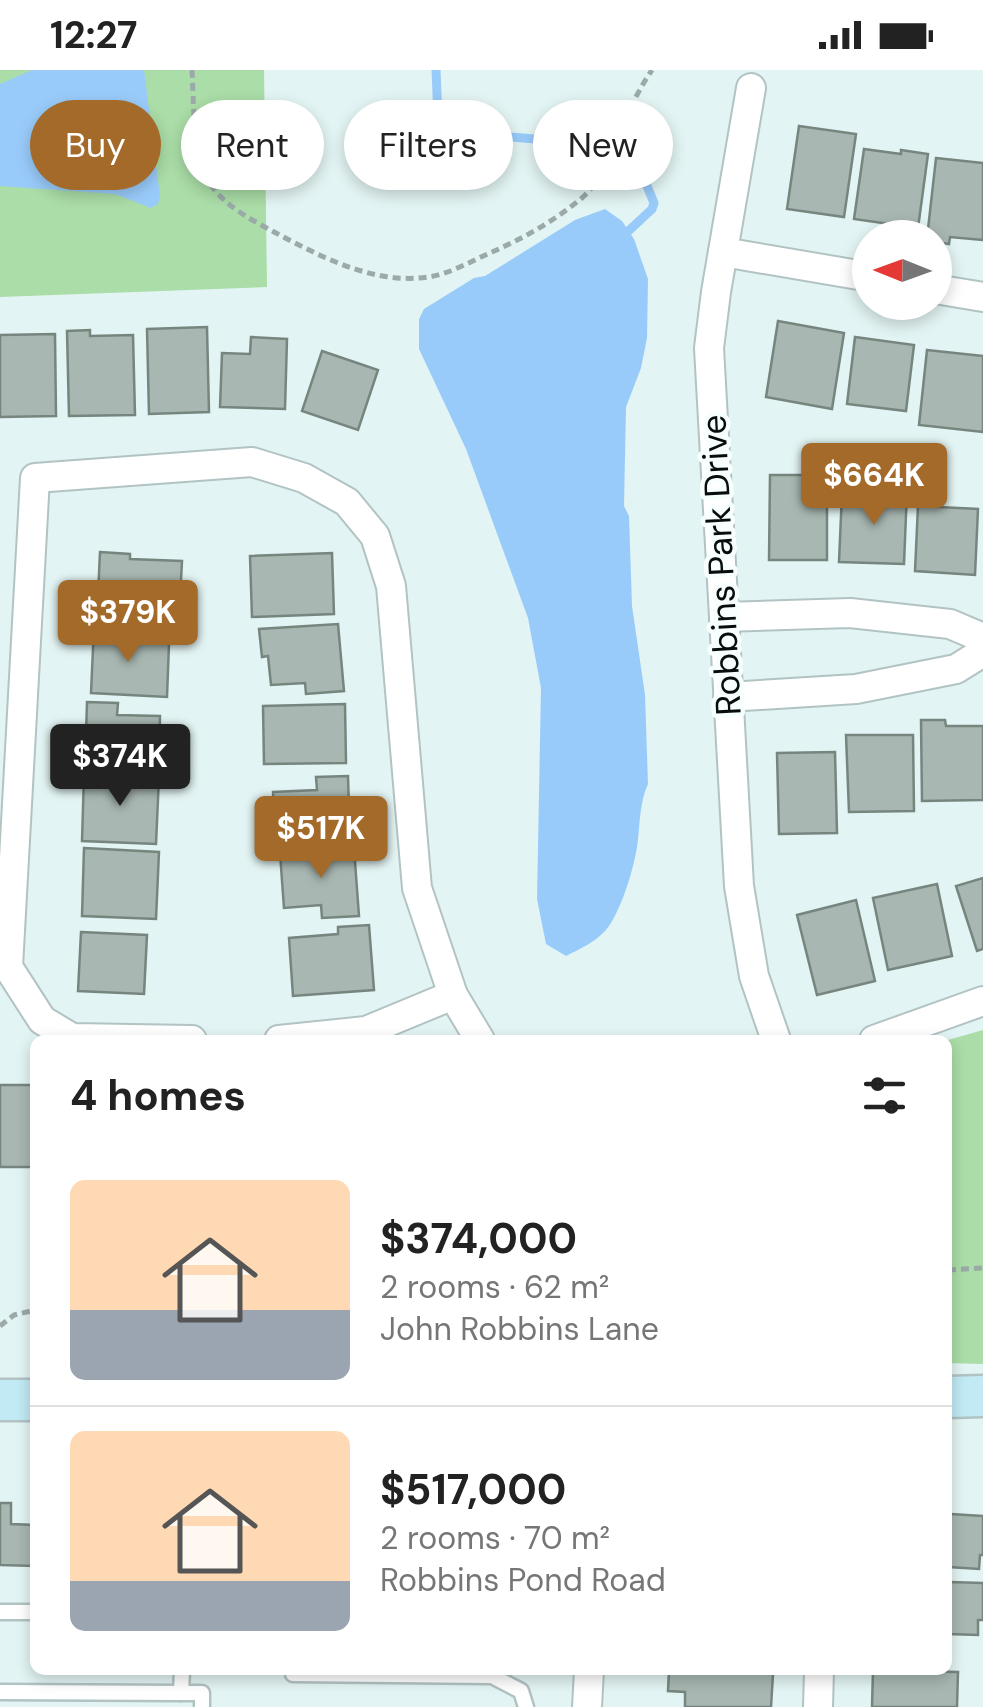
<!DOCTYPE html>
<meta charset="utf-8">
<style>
body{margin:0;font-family:"DM Sans",sans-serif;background:#f2f2f2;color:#222;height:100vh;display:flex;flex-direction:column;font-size:38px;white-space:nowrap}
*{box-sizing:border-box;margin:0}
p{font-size:32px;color:#767676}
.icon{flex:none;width:55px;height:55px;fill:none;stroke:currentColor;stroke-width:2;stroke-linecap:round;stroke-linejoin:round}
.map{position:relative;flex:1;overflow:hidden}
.details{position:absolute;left:30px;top:965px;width:922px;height:640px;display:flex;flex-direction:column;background:#fff;border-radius:15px;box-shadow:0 5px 15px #0003}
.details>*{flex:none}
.top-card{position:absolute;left:30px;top:30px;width:925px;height:90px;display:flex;gap:20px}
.needle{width:65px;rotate:271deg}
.buttons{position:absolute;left:852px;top:150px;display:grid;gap:20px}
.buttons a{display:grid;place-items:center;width:100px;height:100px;border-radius:50%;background:#fff;box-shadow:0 5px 15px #0003;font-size:50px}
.price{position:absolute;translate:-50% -85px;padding:0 22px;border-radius:10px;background:#a46a2a;color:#fff;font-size:32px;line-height:65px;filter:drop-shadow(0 2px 5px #0008)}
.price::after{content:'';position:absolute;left:50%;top:60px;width:30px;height:22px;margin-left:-15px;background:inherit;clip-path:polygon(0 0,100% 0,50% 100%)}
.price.on{background:#222;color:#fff}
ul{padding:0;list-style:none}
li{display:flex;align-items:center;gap:30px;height:250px;padding:0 40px}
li+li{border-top:2px solid #e0e0e0}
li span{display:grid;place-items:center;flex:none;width:280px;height:200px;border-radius:15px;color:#555}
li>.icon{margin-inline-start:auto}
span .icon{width:120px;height:120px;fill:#fffc;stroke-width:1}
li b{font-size:42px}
h2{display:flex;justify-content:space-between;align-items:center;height:120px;padding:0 40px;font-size:42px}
.pill{padding:0 35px;border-radius:45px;background:#fff;box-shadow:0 5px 15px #0003;font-size:35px;line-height:90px}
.pill.on{background:#a46a2a;color:#fff}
.status{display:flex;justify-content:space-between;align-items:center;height:70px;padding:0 50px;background:#fff;direction:ltr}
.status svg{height:28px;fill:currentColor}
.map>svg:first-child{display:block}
.green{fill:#aadda7}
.water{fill:#99cbfa}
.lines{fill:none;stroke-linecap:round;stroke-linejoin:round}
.stream{stroke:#99cbfa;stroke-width:9}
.building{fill:#a8b7b1;stroke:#77857f;stroke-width:2.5}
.lane-casing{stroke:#b2c3c3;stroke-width:19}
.street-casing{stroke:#b2c3c3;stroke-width:32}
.secondary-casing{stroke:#b2c3c3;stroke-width:45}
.path{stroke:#9ca9a9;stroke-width:5;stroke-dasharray:8 5;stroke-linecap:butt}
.lane{stroke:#fff;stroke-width:14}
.street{stroke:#fff;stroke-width:28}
.secondary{stroke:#c1eaf5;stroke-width:40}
.labels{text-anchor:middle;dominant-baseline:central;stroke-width:9;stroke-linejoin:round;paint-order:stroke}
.street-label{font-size:35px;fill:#070c0c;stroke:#f7fffe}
</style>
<div class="status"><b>12:27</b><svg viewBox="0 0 49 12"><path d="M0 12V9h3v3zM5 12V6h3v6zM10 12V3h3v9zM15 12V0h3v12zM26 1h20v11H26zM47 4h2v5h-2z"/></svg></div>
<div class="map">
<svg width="983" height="1637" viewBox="0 0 983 1637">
<rect width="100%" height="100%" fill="#e2f4f3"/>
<g class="green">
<polygon points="0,0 264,0 267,217 0,227"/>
<polygon points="983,960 983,1294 948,1293 948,970"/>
</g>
<g class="water">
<polygon points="32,0 144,0 160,126 158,134 151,138 115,124 0,116 0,14"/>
<path d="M605,139L622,151L634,169L648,209L647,268L641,298L626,337L624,436L629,446L632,536L645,625L648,714C640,731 640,751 638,769C636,793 621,842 606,860C595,872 580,879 566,886L546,874L537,829L541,618L528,548L466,379L419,279V249L424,239L474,208L485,206L575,150Z"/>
</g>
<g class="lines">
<polyline class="stream" points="436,0 438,48 442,56 500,66 605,75 628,83 640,99 654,133 652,139 621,168"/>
</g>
<g class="building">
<polygon points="799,56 856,64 844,147 787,139"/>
<polygon points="864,79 901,84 901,80 928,84 918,158 854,149"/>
<polygon points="936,88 983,93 983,170 950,167 949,174 935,172 935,168 927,168"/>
<polygon points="778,251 844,263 832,339 766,327"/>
<polygon points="207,257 209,342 149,344 147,259"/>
<polygon points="90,260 90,266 133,265 135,345 69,346 67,261"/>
<polygon points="55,264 56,346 0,347 0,265"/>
<polygon points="251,267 287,269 285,339 220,337 222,283 250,284"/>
<polygon points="855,267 914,275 906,341 847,334"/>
<polygon points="927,280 983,286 983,362 919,355"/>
<polygon points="322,281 378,300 358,360 302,341"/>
<polygon points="770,405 827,405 827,490 769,490"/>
<polygon points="883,419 907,420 904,494 839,492 842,423 883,425"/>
<polygon points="918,436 978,439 975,505 915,501"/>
<polygon points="100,482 130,484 130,489 182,491 179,550 97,546"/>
<polygon points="332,483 334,544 252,547 250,486"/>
<polygon points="338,554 344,621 306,624 305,613 271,615 268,586 262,587 259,559"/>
<polygon points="94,556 125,558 124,571 169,574 167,627 91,623"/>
<polygon points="87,632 118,633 117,645 160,646 159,700 85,698"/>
<polygon points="345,634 346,693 264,694 263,636"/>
<polygon points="921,650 945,650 946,656 983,656 983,730 922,731"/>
<polygon points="846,665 913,665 914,741 849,742"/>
<polygon points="835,682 837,763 779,764 777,683"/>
<polygon points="84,705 159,707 156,774 82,771"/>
<polygon points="348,706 350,772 289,774 288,766 275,767 273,722 317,720 316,707"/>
<polygon points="84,778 159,782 156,849 82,846"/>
<polygon points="354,778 359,846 322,848 321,835 284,838 280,783"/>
<polygon points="983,808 983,879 977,881 956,816"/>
<polygon points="937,814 952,886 888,900 873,828"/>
<polygon points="856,830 875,911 817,925 797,845"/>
<polygon points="369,855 374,920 293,926 289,868 338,864 338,857"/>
<polygon points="81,862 147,865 144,924 78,921"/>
<rect x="0" y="1015" width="35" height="82"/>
<polygon points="0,1433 11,1433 11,1454 35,1455 35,1496 0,1495"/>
<polygon points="951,1444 983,1446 983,1485 980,1485 979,1499 949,1497"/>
<polygon points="949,1512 983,1513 983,1550 978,1550 978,1565 948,1564"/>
<polygon points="669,1600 773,1604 771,1637 685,1637 685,1622 668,1621"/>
<polygon points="873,1600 958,1602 957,1637 872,1637"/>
</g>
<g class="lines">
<defs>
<g id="lane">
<polyline points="0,1542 35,1542"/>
<polyline points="293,1604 492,1606 521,1621 526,1637"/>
<polyline points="0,1622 181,1623 182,1600"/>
<polyline points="181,1623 202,1623 202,1637"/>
</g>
<g id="street">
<polyline points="751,18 716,222 709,278 739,816 754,906 776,970"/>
<polyline points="723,182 870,207"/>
<polyline points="935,219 983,227"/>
<polyline points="724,547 850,543 950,554 983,568"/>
<polyline points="728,627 856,619 956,599 983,582"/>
<polyline points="192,970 72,968 42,950 8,897 35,408 252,392 304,408 347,432 375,466 391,516 417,818 453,925 480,970"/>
<polyline points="279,970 366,961 453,925"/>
<polyline points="874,970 983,931"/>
<polyline points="587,1637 589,1600"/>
<polyline points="818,1637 819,1600"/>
</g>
<g id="secondary">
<polyline points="948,1327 983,1326"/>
<polyline points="0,1330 35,1330"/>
</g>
</defs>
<use href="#lane" class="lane-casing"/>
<use href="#street" class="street-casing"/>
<use href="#secondary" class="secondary-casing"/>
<g class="path">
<path d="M192,0C194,34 192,74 206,106C218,133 250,149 276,163C321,187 375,215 428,207C450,204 471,191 492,182C524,168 556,150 583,127C603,109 609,84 620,61C629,40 639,19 652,0"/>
<polyline points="948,1200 983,1198"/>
<polyline points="0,1256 14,1245 35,1240"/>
</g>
<use href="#lane" class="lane"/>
<use href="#street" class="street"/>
<use href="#secondary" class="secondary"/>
</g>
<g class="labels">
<g class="street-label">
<text transform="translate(721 495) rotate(-93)">Robbins Park Drive</text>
</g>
</g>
</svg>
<div class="buttons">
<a><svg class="needle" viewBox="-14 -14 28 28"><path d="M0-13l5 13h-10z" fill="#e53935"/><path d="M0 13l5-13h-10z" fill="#767676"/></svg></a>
</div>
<b class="price" style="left:874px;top:458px">$664K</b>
<b class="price" style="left:128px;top:595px">$379K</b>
<b class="price on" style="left:120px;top:739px">$374K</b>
<b class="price" style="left:321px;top:811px">$517K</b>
<div class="top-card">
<a class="pill on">Buy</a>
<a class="pill">Rent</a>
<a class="pill">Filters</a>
<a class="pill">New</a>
</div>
<section class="details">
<h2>4 homes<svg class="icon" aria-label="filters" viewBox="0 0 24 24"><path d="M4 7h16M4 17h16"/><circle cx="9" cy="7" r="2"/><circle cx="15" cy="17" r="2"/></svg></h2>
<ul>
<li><span style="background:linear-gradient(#ffd9b3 65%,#9aa5b1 0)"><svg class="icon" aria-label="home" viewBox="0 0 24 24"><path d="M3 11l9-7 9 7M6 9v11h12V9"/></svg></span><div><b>$374,000</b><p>2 rooms · 62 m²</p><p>John Robbins Lane</p></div></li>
<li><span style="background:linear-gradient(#ffd9b3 75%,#9aa5b1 0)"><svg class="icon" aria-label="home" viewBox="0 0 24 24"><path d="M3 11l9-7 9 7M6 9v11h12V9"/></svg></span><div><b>$517,000</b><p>2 rooms · 70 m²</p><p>Robbins Pond Road</p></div></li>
</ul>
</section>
</div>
